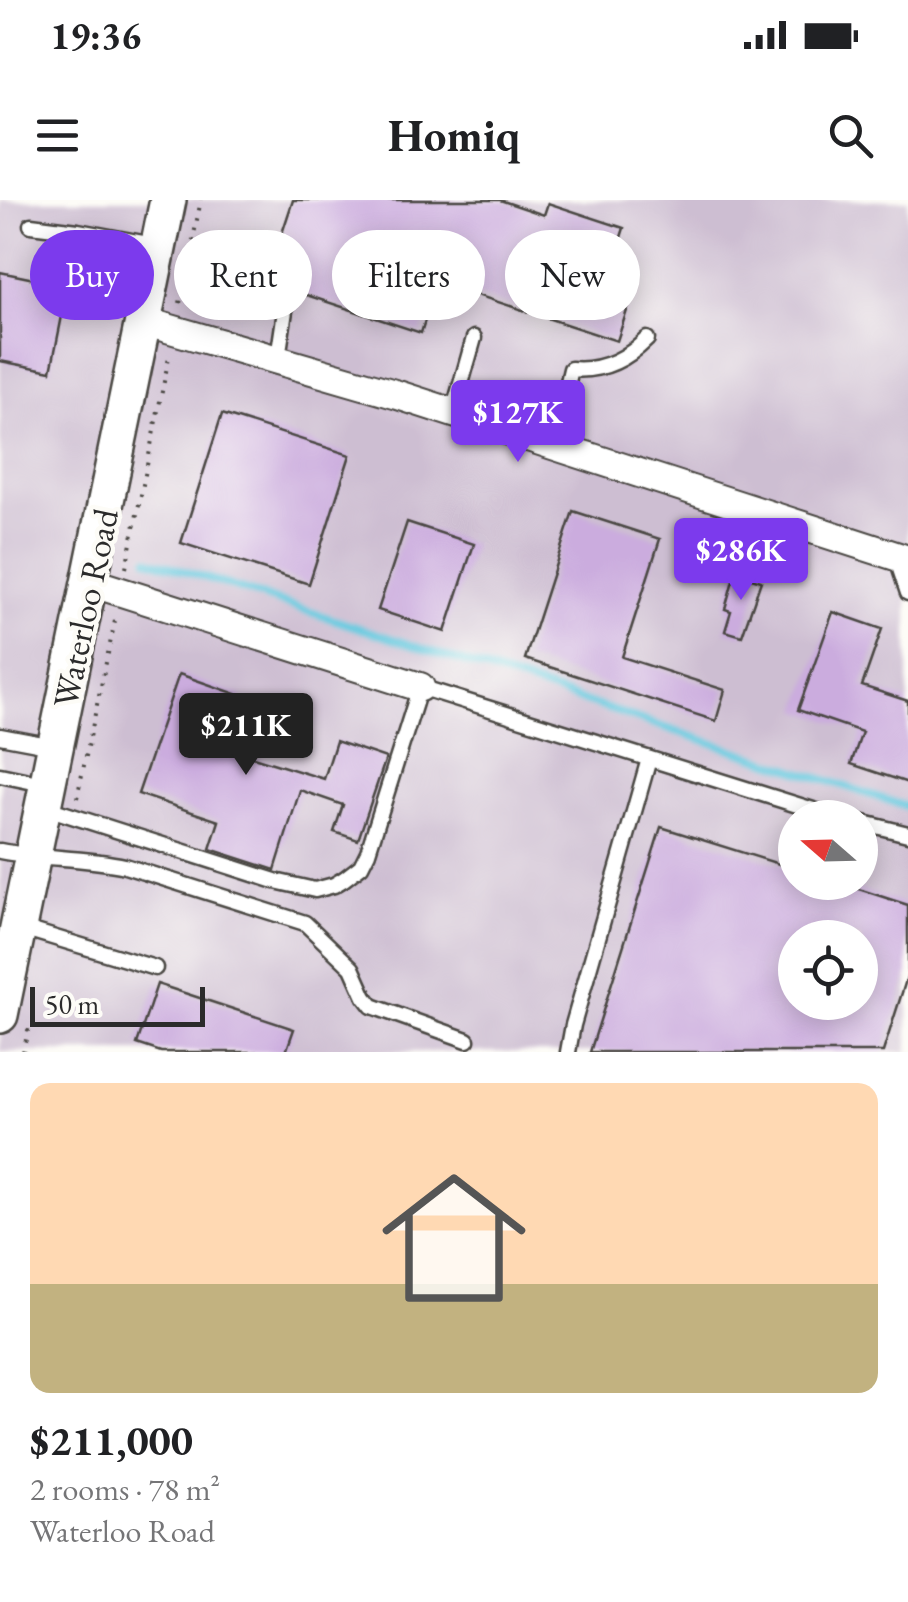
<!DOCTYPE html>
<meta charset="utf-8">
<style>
body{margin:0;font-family:"EB Garamond",serif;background:#f6f6f6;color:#202124;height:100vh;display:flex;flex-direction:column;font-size:38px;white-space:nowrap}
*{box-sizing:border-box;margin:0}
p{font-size:32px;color:#757577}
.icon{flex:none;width:55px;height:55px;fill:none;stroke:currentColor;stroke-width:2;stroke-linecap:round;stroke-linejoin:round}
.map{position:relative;height:852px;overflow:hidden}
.sheet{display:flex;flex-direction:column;background:#fff;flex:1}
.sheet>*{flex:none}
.guide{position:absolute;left:30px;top:30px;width:850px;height:90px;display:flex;gap:20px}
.needle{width:65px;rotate:290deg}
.buttons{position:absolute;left:778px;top:600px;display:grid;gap:20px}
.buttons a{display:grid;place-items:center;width:100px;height:100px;border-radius:50%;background:#fff;box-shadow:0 5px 25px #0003;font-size:50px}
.scale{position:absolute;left:30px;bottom:25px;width:175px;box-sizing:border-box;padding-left:10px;border:5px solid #2b2b2b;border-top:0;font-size:28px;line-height:35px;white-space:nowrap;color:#2b2b2b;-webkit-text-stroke:8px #fdfcf7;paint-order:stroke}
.price{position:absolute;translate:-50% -85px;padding:0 22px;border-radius:10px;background:#7c3aed;color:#fff;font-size:32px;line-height:65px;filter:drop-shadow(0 2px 5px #0008)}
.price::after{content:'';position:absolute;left:50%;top:60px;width:30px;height:22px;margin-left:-15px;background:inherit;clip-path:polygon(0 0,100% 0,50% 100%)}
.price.on{background:#222;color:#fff}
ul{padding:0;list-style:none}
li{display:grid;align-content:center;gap:20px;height:530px;padding:0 30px}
li span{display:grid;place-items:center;height:310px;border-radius:20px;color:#555}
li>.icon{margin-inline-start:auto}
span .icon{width:180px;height:180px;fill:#fffc;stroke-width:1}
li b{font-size:42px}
.pill{padding:0 35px;border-radius:45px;background:#fff;box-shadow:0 5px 25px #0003;font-size:35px;line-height:90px}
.pill.on{background:#7c3aed;color:#fff}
.status{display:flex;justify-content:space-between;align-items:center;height:70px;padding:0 50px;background:#fff;direction:ltr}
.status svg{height:28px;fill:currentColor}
header{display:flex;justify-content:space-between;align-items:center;height:130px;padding:0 30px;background:#fff;font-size:45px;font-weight:700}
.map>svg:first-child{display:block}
.industrial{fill:#cdbed2;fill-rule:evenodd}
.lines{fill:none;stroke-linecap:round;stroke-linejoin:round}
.stream{stroke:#60c6de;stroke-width:8}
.building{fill:#cbacde;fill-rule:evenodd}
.service-casing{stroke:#494642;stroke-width:19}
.minor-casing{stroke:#494642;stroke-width:32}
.tertiary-casing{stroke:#494642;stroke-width:40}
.path{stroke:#494642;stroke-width:4;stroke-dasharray:2.5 8;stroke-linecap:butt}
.service{stroke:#fff;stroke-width:14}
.minor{stroke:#fff;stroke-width:28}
.tertiary{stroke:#fff;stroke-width:35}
.labels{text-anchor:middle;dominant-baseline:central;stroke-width:9;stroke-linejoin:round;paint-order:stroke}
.street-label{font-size:35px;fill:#2b2b2b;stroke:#fdfcf7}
</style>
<div class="status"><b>19:36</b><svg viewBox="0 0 49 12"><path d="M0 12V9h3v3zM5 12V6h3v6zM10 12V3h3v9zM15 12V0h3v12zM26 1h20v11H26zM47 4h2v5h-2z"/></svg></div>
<header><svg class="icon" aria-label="menu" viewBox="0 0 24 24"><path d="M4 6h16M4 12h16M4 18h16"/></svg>Homiq<svg class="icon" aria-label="search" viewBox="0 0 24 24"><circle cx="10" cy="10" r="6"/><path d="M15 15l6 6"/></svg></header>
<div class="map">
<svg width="908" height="852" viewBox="0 0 908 852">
<rect width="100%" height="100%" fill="#fdfcf7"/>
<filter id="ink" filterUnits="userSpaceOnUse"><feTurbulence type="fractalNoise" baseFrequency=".01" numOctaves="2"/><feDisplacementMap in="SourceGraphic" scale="20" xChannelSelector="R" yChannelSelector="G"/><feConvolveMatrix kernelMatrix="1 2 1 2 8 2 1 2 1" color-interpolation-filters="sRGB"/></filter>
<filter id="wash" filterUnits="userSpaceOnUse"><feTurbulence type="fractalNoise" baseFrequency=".0048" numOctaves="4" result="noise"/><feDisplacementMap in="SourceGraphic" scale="40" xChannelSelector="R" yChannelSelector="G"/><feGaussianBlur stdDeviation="2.25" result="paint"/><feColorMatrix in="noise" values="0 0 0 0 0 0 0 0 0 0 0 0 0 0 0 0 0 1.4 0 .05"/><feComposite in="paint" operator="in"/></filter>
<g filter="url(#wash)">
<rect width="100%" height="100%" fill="#f3e1c5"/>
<path class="industrial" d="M0,0H908V852H0ZM795,618H860V682H795ZM795,738H860V802H795Z"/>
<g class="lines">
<path class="stream" d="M148,359C401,442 655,522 908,607"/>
</g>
<g id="blocks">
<g class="building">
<polygon points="293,0 500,0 544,15 548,3 624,28 613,62 640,71 617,141 437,82 421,133 300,93 293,85 283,87 266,82"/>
<polygon points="0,72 68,86 51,171 0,161"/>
<polygon points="222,214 350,255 309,384 181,343"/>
<polygon points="573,311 660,339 622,457 725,490 716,521 525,459"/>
<polygon points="407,322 474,344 445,432 378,410"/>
<polygon points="735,373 761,381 742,436 725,431 731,411 725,409"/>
<polygon points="833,412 882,429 862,486 908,501 908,583 851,564 862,532 798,510"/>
<polygon points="179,474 242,496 224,548 324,579 336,541 386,558 358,640 334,632 343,605 300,590 275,670 210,649 219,621 138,594"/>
<path d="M661,627L795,669V682H837L908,705V774L883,852H590ZM795,738H860V802H795Z"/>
<polygon points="157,784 294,829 286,852 161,852 137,844"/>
</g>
</g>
</g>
<g filter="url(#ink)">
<use href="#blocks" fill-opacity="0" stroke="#494642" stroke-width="2.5"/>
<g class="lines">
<defs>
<g id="service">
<polyline points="31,25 78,31 159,46"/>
<polyline points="278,158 286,104 290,95"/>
<polyline points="453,212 474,138"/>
<path d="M553,246L571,169C601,172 626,160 647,139"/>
<polyline points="896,357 908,393"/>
<polyline points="0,536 53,546"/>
<polyline points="0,575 48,585"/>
<polyline points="44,607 275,681 315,690 334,685 344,679 361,666 368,652 420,487 839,618"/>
<polyline points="860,622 908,634"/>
<path d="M0,651C42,659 84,657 125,666L305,723L352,768L365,797L372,806L467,840"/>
<polyline points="19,727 155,768"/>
<polyline points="568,852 573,825 649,559"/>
</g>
<g id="minor">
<polyline points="143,121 398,195 908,360"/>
<polyline points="90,382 420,487"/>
</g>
<polyline id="tertiary" points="0,815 168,0"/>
</defs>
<use href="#service" class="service-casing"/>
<use href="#minor" class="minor-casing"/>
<use href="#tertiary" class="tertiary-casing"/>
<g class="path">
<polyline points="180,103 201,0"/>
<polyline points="126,368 169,157"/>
<polyline points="77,598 116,416"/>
<polyline points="23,852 30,822"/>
</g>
<use href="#service" class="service"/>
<use href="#minor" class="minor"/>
<use href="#tertiary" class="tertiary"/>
</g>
</g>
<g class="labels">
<g class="street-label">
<text transform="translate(85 408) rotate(-78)">Waterloo Road</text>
</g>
</g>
</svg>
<div class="buttons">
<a><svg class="needle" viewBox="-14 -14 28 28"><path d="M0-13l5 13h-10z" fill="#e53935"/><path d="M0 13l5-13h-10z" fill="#757577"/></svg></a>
<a><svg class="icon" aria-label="locate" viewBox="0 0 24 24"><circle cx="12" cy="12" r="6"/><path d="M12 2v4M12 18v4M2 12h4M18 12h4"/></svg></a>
</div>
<div class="scale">50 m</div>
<b class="price" style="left:518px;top:265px">$127K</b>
<b class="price" style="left:741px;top:403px">$286K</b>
<b class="price on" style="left:246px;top:578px">$211K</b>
<div class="guide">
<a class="pill on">Buy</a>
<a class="pill">Rent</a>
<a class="pill">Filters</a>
<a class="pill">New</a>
</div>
</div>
<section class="sheet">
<ul>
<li><span style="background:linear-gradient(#ffd9b3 65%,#c2b280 0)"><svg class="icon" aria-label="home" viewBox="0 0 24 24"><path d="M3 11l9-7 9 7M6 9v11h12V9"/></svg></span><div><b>$211,000</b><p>2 rooms · 78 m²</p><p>Waterloo Road</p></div></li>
</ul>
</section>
